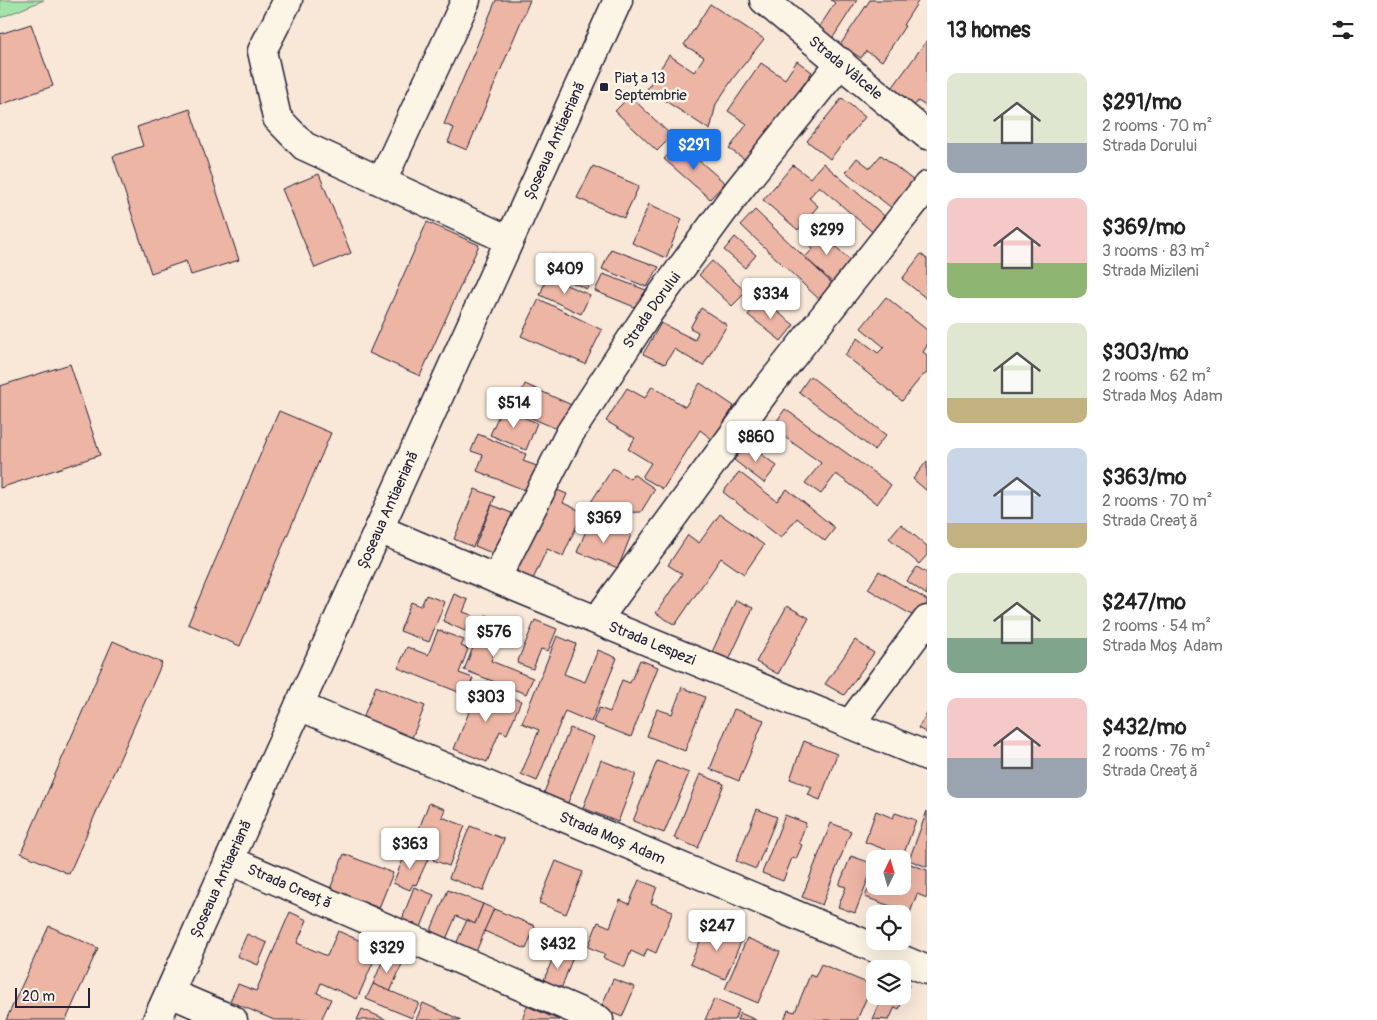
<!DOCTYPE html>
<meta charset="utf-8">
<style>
body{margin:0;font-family:Pangolin,sans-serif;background:#f2f2f2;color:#222;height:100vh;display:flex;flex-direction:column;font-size:19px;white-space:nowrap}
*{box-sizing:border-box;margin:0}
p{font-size:16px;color:#767676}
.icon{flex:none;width:28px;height:28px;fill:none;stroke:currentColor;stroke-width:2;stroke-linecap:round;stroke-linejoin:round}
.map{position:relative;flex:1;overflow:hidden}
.sheet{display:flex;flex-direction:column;background:#fff;width:450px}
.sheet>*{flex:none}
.needle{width:32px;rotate:5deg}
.buttons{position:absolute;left:866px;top:850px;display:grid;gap:10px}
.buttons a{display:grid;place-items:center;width:45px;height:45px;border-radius:10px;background:#fff;box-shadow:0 5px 20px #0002;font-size:25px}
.scale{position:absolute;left:15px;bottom:12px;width:75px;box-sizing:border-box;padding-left:5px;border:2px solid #22223b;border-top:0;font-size:14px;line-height:18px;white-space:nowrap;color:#22223b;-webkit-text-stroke:4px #fcf5e5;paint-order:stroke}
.price{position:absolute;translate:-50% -42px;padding:0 11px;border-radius:5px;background:#fff;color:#222;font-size:16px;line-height:32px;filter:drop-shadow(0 1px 2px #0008)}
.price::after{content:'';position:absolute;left:50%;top:30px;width:15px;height:11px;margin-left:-8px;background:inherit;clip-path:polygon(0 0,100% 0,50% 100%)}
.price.active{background:#1a73e8;color:#fff}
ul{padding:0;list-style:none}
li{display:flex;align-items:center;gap:15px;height:125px;padding:0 20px}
li span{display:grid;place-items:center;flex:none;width:140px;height:100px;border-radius:10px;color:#555}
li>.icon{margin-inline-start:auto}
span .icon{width:60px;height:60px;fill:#fffc;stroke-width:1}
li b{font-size:21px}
h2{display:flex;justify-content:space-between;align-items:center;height:60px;padding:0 20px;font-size:21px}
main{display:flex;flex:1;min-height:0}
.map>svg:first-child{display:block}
.green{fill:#a4e3aa;stroke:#638272}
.building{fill:#edb5a4;stroke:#22223b}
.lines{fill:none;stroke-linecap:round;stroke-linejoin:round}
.minor-casing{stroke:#22223b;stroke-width:31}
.major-casing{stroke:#22223b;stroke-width:31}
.minor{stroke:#fcf5e5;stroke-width:28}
.major{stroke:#fcf5e5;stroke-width:28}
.poi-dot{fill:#22223b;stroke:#fcf5e5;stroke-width:2}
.labels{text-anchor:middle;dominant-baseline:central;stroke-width:5;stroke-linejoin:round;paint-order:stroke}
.street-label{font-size:15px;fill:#22223b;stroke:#fcf5e5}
.poi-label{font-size:15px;fill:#22223b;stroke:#fcf5e5;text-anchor:start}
</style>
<main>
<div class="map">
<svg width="927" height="1020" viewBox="0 0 927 1020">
<rect width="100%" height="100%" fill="#f9e8d8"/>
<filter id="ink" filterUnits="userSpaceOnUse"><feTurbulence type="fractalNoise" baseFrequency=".02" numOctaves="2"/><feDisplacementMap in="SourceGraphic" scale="10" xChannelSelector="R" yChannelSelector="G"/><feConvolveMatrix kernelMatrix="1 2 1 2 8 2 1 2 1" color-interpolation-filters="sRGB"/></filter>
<g filter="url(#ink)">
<polygon class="green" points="0,0 44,0 0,18"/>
<g class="building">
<polygon points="496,0 530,0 467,150 448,142 454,128 444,124"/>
<polygon points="831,0 857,0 832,39 818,29 835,3"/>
<polygon points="870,0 919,0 903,25 905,26 882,61 866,51 861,58 840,45"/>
<polygon points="710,4 764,39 734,77 716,104 710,130 647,89 669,55 694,72 704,57 684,45"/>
<polygon points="31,24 53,86 0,105 0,34"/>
<polygon points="927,40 927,107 918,101 913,107 890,91"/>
<polygon points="797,61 812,72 751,163 729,149 747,124 728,111 761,63 785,79"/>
<polygon points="630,96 672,136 657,151 615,111"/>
<polygon points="842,98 865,117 830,159 807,141"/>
<polygon points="190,109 239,260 191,275 186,261 151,273 113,156 143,146 137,127"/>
<polygon points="679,143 725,183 710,199 664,159"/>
<polygon points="881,155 914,181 893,209 846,172 857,158 870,168"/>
<polygon points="823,163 889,220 876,235 819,186 809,198 818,206 798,230 763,200 793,165 810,178"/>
<polygon points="593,166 639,186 624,218 577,198"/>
<polygon points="319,174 351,253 315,268 282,189"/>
<polygon points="649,204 682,219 666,258 632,243"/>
<polygon points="755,210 836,287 822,302 741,225"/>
<polygon points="427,222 479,245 420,376 369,353"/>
<polygon points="813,225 855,265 836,286 805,257 813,249 801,238"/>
<polygon points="735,237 756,255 745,268 724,250"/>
<polygon points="611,249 659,267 647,287 602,269"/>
<polygon points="551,254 594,273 587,289 544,270"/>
<polygon points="921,254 927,259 927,299 902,279"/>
<polygon points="712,261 746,292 732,306 699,275"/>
<polygon points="603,274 646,290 637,308 595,291"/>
<polygon points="547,277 590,295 581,314 540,295"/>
<polygon points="886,297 927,330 927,346 923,352 927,355 927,373 921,377 902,401 845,355 858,338 878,353 884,347 861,328"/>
<polygon points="539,299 602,330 585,364 521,336"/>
<polygon points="761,299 794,325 781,341 748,315"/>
<polygon points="701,308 727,325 703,366 674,349 665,364 643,354 661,323 695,340 698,332 690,328"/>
<polygon points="70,364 100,455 0,488 0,386"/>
<polygon points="810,376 886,435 874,450 799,392"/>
<polygon points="700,383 734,406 713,440 700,430 663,489 642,477 651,463 628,449 635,438 606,421 627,388 645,398 652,386 685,407"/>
<polygon points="525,384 576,407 564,432 513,410"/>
<polygon points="502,408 537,423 526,450 490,435"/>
<polygon points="785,409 891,485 877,504 836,474 821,494 805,483 821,463 772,428"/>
<polygon points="279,411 331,433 240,646 188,624"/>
<polygon points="478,434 526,454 523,461 537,466 527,491 477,471 483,455 471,451"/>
<polygon points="747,443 777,466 764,483 734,460"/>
<polygon points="927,461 927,491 913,479"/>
<polygon points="613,468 630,479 633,474 655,489 641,512 608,513 591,502"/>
<polygon points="739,472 777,501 787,489 835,528 825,541 797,518 781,538 723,492"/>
<polygon points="552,488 567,494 563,503 583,512 563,556 547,549 533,579 515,570"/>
<polygon points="475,489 495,497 473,547 454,539"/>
<polygon points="492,505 516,515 499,556 475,546"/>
<polygon points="720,514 764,545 744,574 721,558 675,625 656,613 682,574 668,565 688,535 699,543"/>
<polygon points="591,519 631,535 618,568 577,552"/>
<polygon points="901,524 927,546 927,555 919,564 889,538"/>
<polygon points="917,567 927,573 927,595 907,581"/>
<polygon points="879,571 927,600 927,608 920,620 868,589"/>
<polygon points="454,594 468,600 463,612 472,615 465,631 443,621"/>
<polygon points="426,595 445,602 429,642 400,631 411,602 421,606"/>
<polygon points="736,600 753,608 729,660 712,652"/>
<polygon points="787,606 809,618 778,674 756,662"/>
<polygon points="486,615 506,623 491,661 533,678 526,694 464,670"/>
<polygon points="535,620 557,629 548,651 541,649 533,669 517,663"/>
<polygon points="438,630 464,640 461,646 468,649 459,673 473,678 466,695 398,668 407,647 428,655"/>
<polygon points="557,636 576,644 564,674 585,682 598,650 617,658 591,722 565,711 537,781 521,774 539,730 522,723"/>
<polygon points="855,640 874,653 844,695 825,684"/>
<polygon points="113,641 162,663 69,874 21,853"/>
<polygon points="640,660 658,667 631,737 593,722 599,708 610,712 622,680 630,683"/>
<polygon points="480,685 521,701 507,734 500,731 487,762 454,749"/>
<polygon points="376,686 425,706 411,740 362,720"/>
<polygon points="682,687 705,697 685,751 647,736 657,709 672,714"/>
<polygon points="734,709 764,720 739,781 710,769"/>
<polygon points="927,713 927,733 918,728"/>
<polygon points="570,728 594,737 567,805 543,795"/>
<polygon points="804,741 837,754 820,800 808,795 812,787 790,779"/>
<polygon points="601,760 636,774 618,822 583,808"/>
<polygon points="657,761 689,773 664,833 633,821"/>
<polygon points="700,774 724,784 698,848 674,838"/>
<polygon points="429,803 445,809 442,817 465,826 449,866 433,860 436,853 413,844"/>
<polygon points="757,809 777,817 756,869 736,861"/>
<polygon points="876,811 893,818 895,813 916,820 903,856 865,842"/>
<polygon points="927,811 927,867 909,860"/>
<polygon points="785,815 806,823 799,843 802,845 796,859 792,858 783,881 762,873"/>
<polygon points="831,823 851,831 822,905 802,897"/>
<polygon points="470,826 504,839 483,891 449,878"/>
<polygon points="407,850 428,859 416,885 413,884 410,890 393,883"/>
<polygon points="344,854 393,873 379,908 330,889"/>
<polygon points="851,856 874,864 855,913 838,907 846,887 839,885"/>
<polygon points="556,861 583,872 566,914 539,903"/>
<polygon points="902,861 927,870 927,898 917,894 910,913 865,897 875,871 875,886 902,886"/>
<polygon points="639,880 657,887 651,903 673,911 656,953 647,949 644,957 631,951 625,967 603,958 605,954 588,947 598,922 610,927 620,900 629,904"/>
<polygon points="414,887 434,895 419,932 400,925"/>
<polygon points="448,890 483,904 475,924 456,916 444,944 428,937"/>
<polygon points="483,904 494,909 475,954 455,946 467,920 475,924"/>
<polygon points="494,909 535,926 526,949 484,931"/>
<polygon points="290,912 307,920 297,943 327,956 338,931 379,949 357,999 321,983 317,993 331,999 321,1020 274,1020 230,1001 238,984 256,991"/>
<polygon points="49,926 98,948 66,1020 6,1020"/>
<polygon points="717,926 743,937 725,979 690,964 705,930 714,934"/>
<polygon points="247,934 267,943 258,965 237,956"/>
<polygon points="747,938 780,952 758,1003 725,989"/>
<polygon points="557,947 574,954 560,992 542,985"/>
<polygon points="384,957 402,964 390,992 373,984"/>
<polygon points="821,964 872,985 857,1020 784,1020 788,1010 795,1012 810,975 815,977"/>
<polygon points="613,979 635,987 622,1017 601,1008"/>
<polygon points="902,983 909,985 899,1009 895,1007 889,1020 873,1019 883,996 902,996"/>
<polygon points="373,984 419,1003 412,1018 366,999"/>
<polygon points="714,999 739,1010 734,1020 705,1020"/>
<polygon points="423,1003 461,1020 416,1020"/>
<polygon points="527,1006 559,1020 522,1020"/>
<polygon points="362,1009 387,1020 357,1020"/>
<polygon points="740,1013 756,1020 737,1020"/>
</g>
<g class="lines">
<defs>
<g id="minor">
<polyline points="288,0 262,51 277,118 304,146 509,240"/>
<path id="s1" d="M764,0L927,135"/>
<polyline points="382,181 466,0"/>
<path id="s2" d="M379,529L496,579L927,756"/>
<path id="s3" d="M496,579L570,433L649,312L737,192L841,62"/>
<polyline points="597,620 769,386 927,186"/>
<path id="s4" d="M299,706L927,970"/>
<polyline points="850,724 927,620"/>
<path id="s5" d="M229,860L599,1020"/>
<polyline points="170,993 233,1020"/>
</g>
<g id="major">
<path id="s6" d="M157,1020L618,0"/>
</g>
</defs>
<use href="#minor" class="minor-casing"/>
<use href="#major" class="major-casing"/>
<use href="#minor" class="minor"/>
<use href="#major" class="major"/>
</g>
</g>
<rect class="poi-dot" x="599" y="82" width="10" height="10" rx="2.5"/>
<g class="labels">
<g class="street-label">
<text stroke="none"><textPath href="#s1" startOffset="106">Strada Vâlcele</textPath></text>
<text stroke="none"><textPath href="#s6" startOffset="965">Șoseaua Antiaeriană</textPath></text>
<text stroke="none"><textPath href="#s3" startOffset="311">Strada Dorului</textPath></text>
<text stroke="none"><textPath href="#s6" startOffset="560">Șoseaua Antiaeriană</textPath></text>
<text stroke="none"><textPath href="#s2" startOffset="296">Strada Lespezi</textPath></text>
<text stroke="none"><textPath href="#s4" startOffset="340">Strada Moș Adam</textPath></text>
<text stroke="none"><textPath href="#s6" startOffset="155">Șoseaua Antiaeriană</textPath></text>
<text stroke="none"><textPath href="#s5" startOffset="66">Strada Creață</textPath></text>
</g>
<g class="poi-label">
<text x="614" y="78">Piața 13<tspan x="614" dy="17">Septembrie</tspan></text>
</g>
</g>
</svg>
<div class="buttons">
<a><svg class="needle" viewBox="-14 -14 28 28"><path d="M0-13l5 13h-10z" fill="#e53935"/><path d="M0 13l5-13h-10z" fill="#767676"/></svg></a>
<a><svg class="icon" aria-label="locate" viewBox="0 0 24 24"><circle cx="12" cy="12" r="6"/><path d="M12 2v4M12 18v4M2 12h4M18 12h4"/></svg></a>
<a><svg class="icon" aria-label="layers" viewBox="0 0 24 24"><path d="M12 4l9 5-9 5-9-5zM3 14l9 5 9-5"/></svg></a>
</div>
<div class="scale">20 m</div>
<b class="price active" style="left:694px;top:171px">$291</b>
<b class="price" style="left:827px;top:256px">$299</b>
<b class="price" style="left:565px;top:295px">$409</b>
<b class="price" style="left:771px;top:320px">$334</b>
<b class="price" style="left:514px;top:429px">$514</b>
<b class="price" style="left:756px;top:463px">$860</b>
<b class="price" style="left:604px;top:544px">$369</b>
<b class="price" style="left:494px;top:658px">$576</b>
<b class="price" style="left:486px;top:723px">$303</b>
<b class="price" style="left:410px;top:870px">$363</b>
<b class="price" style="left:717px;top:952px">$247</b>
<b class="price" style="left:558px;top:970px">$432</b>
<b class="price" style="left:387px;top:974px">$329</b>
</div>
<section class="sheet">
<h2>13 homes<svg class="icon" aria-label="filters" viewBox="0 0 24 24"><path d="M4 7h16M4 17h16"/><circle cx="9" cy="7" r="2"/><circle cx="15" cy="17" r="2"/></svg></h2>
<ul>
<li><span style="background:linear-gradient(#dfe7d0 70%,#9aa5b1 0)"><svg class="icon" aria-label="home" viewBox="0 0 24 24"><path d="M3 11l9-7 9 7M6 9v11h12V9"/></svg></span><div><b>$291/mo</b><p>2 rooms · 70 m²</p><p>Strada Dorului</p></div></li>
<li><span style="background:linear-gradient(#f6c9c9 65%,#8fb573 0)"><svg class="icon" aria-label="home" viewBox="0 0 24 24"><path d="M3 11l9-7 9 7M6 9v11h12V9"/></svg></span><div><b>$369/mo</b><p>3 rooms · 83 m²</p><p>Strada Mizileni</p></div></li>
<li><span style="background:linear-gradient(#dfe7d0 75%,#c2b280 0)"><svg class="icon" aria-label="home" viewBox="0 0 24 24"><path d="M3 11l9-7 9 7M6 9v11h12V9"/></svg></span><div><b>$303/mo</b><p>2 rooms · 62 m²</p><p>Strada Moș Adam</p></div></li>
<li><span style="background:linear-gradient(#c9d6e8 75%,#c2b280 0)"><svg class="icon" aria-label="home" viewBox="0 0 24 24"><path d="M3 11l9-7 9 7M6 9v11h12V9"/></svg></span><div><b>$363/mo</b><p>2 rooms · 70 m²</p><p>Strada Creață</p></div></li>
<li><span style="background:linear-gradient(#dfe7d0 65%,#7fa58c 0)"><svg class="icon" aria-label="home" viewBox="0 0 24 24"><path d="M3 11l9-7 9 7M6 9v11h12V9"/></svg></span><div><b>$247/mo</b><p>2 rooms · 54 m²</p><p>Strada Moș Adam</p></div></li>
<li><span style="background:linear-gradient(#f6c9c9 60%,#9aa5b1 0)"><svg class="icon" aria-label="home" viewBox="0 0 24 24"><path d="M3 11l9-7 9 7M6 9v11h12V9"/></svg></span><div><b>$432/mo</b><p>2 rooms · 76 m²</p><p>Strada Creață</p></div></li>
</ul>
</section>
</main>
